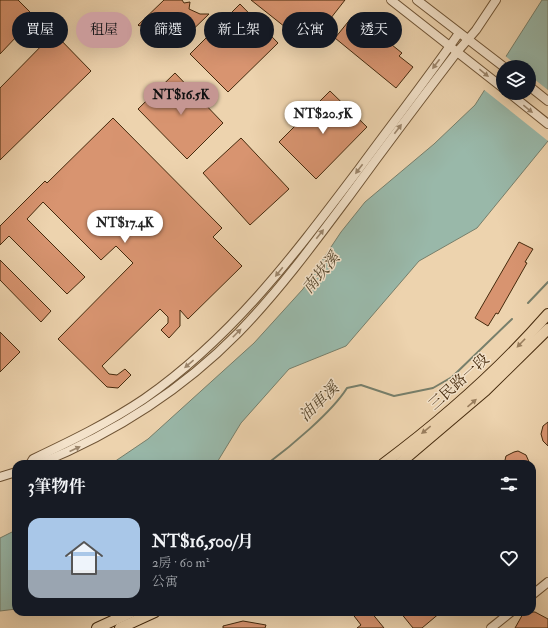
<!DOCTYPE html>
<html lang="zh-TW">
<meta charset="utf-8">
<style>
body{margin:0;font-family:"IM FELL Double Pica","Noto Serif TC",serif;background:#20242c;color:#f1f3f6;height:100vh;display:flex;flex-direction:column;font-size:15px;white-space:nowrap}
*{box-sizing:border-box;margin:0}
p{font-size:13px;color:#9ea1a6}
.icon{flex:none;width:22px;height:22px;fill:none;stroke:currentColor;stroke-width:2;stroke-linecap:round;stroke-linejoin:round}
.map{position:relative;flex:1;overflow:hidden}
.details{position:absolute;left:12px;top:460px;width:524px;height:156px;display:flex;flex-direction:column;background:#171b24;border-radius:12px;box-shadow:0 4px 16px #0002}
.details>*{flex:none}
.top-card{position:absolute;left:12px;top:12px;width:524px;height:36px;display:flex;gap:8px}
.fabs{position:absolute;left:496px;top:60px;display:grid;gap:8px}
.fabs a{display:grid;place-items:center;width:40px;height:40px;border-radius:50%;background:#171b24;box-shadow:0 4px 16px #0002;font-size:20px}
.price{position:absolute;translate:-50% -34px;padding:0 9px;border-radius:14px;background:#fff;color:#222;font-size:13px;line-height:26px;filter:drop-shadow(0 1px 2px #0008)}
.price::after{content:'';position:absolute;left:50%;top:24px;width:12px;height:9px;margin-left:-6px;background:inherit;clip-path:polygon(0 0,100% 0,50% 100%)}
.price.selected{background:#c59692;color:#111}
ul{padding:0;list-style:none}
li{display:flex;align-items:center;gap:12px;height:100px;padding:0 16px}
li span{display:grid;place-items:center;flex:none;width:112px;height:80px;border-radius:12px;color:#555}
li>.icon{margin-inline-start:auto}
span .icon{width:48px;height:48px;fill:#fffc;stroke-width:1}
li b{font-size:17px}
h2{display:flex;justify-content:space-between;align-items:center;height:48px;padding:0 16px;font-size:17px}
.pill{padding:0 14px;border-radius:18px;background:#171b24;box-shadow:0 4px 16px #0002;font-size:14px;line-height:36px}
.pill.selected{background:#c59692;color:#111}
.map>svg:first-child{display:block}
.water{fill:#99b8a9;stroke:#777f6b;fill-rule:evenodd}
.pier{fill:#edd3ae}
.lines{fill:none;stroke-linecap:round;stroke-linejoin:round}
.stream{stroke:#777f6b;stroke-width:2}
.building{fill:#d89470;stroke:#452a0d}
.minor-casing{stroke:#6f5435;stroke-width:10}
.major-casing{stroke:#452a0d;stroke-width:12}
.minor{stroke:#f3e2ca;stroke-width:8}
.major{stroke:#edd3ae;stroke-width:10}
.oneway{fill:#9c866c}
.oneway2{fill:#997e5e}
.labels{text-anchor:middle;dominant-baseline:central;stroke-width:3;stroke-linejoin:round;paint-order:stroke}
.street-label{font-size:15px;fill:#452a0d;stroke:#f3e2ca}
.water-label{font-size:16px;font-style:italic;fill:#56462c;stroke:#f3e2ca}
</style>
<div class="map">
<svg width="548" height="628" viewBox="0 0 548 628">
<rect width="100%" height="100%" fill="#edd3ae"/>
<filter id="stains"><feTurbulence type="fractalNoise" baseFrequency=".005" numOctaves="4"/><feColorMatrix values="0 0 0 0 .2 0 0 0 0 .09 0 0 0 0 .02 0 0 0 .5 -.17"/></filter>
<radialGradient id="worn" r=".72"><stop offset=".6" stop-color="#630" stop-opacity="0"/><stop offset="1" stop-color="#630" stop-opacity=".3"/></radialGradient>
<g class="water">
<path d="M542,0H548V141L477,228L419,261L346,346L289,369L241,423L216,464H111L148,439L254,343L303,289L341,232L365,202L434,144L475,105ZM503,67H529V93H503Z"/>
<polygon points="16,530 16,609 0,611 0,538"/>
</g>
<polygon class="pier" points="504,55 519,67 503,67 503,93 529,93 529,75 548,90 548,141 483,89"/>
<g class="lines">
<g class="stream">
<polyline points="528,303 548,282"/>
<path d="M267,464C290,447 332,412 347,388L361,385L394,396L433,388L452,377L512,319"/>
</g>
</g>
<g class="building">
<polygon points="0,0 18,0 35,17 0,54"/>
<polygon points="164,0 182,0 184,3 190,2 189,9 200,14 209,14 177,45 172,40 174,37 170,28 162,30 162,24 151,20 139,26 138,25"/>
<polygon points="251,0 345,0 309,46"/>
<polygon points="240,4 278,43 228,92 190,54"/>
<polygon points="352,17 364,27 366,24 402,53 399,56 413,67 396,88 335,38"/>
<polygon points="54,33 91,71 0,160 0,88"/>
<polygon points="175,73 223,123 187,159 138,109"/>
<polygon points="330,91 367,127 316,179 279,142"/>
<polygon points="113,118 222,228 213,237 242,266 188,319 180,310 180,326 169,338 161,330 168,323 168,317 160,309 102,366 109,374 117,375 125,369 131,375 118,388 107,387 58,339 133,263 116,246 101,260 43,202 27,219 85,277 67,294 9,236 0,245 0,226 45,181 47,183"/>
<polygon points="241,138 289,189 250,225 203,173"/>
<polygon points="519,242 533,249 525,262 527,263 498,314 496,313 488,326 475,318"/>
<polygon points="0,260 51,311 41,322 0,280"/>
<polygon points="0,332 20,352 0,372"/>
<polygon points="548,422 548,446 543,441 541,434 543,426"/>
<polygon points="518,451 526,455 530,464 504,464 506,456 514,452"/>
<polygon points="351,612 371,612 384,628 357,628 361,625"/>
<polygon points="400,612 441,612 422,628 413,628"/>
<polygon points="524,612 535,612 548,619 548,628 515,628"/>
<polygon points="243,621 266,625 265,628 223,628 223,626"/>
</g>
<g class="lines">
<defs>
<g id="minor">
<polyline points="391,0 503,88"/>
<polyline points="417,0 504,67"/>
<polyline points="529,86 548,101"/>
<polyline points="509,93 548,124"/>
<path d="M30,464L33,459C71,441 110,422 144,399C234,336 294,255 359,169C392,124 427,79 459,33"/>
<path d="M39,464C112,434 182,390 238,333C279,291 315,242 350,195C385,147 421,99 457,52L476,30L496,0"/>
<polyline points="0,477 16,472"/>
<polyline points="532,595 548,582"/>
<polyline points="491,628 511,612"/>
</g>
<g id="major">
<path d="M383,464C442,420 499,370 548,314"/>
<polyline points="399,464 485,391 548,329"/>
<polyline points="97,628 132,612"/>
<polyline points="120,628 155,612"/>
</g>
</defs>
<use href="#minor" class="minor-casing"/>
<use href="#major" class="major-casing"/>
<use href="#minor" class="minor"/>
<use href="#major" class="major"/>
</g>
<defs><path id="oneway-solid" d="M-6-.8H1V-3.2L6.5 0L1 3.2V.8H-6Z"/></defs>
<g class="oneway">
<use href="#oneway-solid" transform="translate(436 64) rotate(127)"/>
<use href="#oneway-solid" transform="translate(484 73) rotate(39)"/>
<use href="#oneway-solid" transform="translate(528 109) rotate(39)"/>
<use href="#oneway-solid" transform="translate(398 129) rotate(-53)"/>
<use href="#oneway-solid" transform="translate(359 169) rotate(127)"/>
<use href="#oneway-solid" transform="translate(320 234) rotate(-52)"/>
<use href="#oneway-solid" transform="translate(279 272) rotate(129)"/>
<use href="#oneway-solid" transform="translate(237 333) rotate(-45)"/>
<use href="#oneway-solid" transform="translate(189 364) rotate(140)"/>
<use href="#oneway-solid" transform="translate(75 449) rotate(-25)"/>
</g>
<g class="oneway2">
<use href="#oneway-solid" transform="translate(521 343) rotate(134)"/>
<use href="#oneway-solid" transform="translate(472 403) rotate(-41)"/>
<use href="#oneway-solid" transform="translate(426 430) rotate(141)"/>
</g>
<g class="labels">
<g class="street-label">
<text transform="translate(459 382) rotate(-42)">三民路一段</text>
</g>
<g class="water-label">
<text transform="translate(321 273) rotate(-50)">南崁溪</text>
<text transform="translate(319 402) rotate(-44)">油車溪</text>
</g>
</g>
<rect width="100%" height="100%" filter="url(#stains)"/>
<rect width="100%" height="100%" fill="url(#worn)"/>
</svg>
<div class="fabs">
<a><svg class="icon" aria-label="layers" viewBox="0 0 24 24"><path d="M12 4l9 5-9 5-9-5zM3 14l9 5 9-5"/></svg></a>
</div>
<b class="price selected" style="left:181px;top:116px">NT$16.5K</b>
<b class="price" style="left:323px;top:135px">NT$20.5K</b>
<b class="price" style="left:125px;top:244px">NT$17.4K</b>
<div class="top-card">
<a class="pill">買屋</a>
<a class="pill selected">租屋</a>
<a class="pill">篩選</a>
<a class="pill">新上架</a>
<a class="pill">公寓</a>
<a class="pill">透天</a>
</div>
<section class="details">
<h2>3筆物件<svg class="icon" aria-label="filters" viewBox="0 0 24 24"><path d="M4 7h16M4 17h16"/><circle cx="9" cy="7" r="2"/><circle cx="15" cy="17" r="2"/></svg></h2>
<ul>
<li><span style="background:linear-gradient(#a9c7e8 65%,#9aa5b1 0)"><svg class="icon" aria-label="home" viewBox="0 0 24 24"><path d="M3 11l9-7 9 7M6 9v11h12V9"/></svg></span><div><b>NT$16,500/月</b><p>2房 · 60 m²</p><p>公寓</p></div><svg class="icon" aria-label="heart" viewBox="0 0 24 24"><path d="M12 20l-8-8c-3-5 5-10 8-4 3-6 11-1 8 4z"/></svg></li>
</ul>
</section>
</div>
